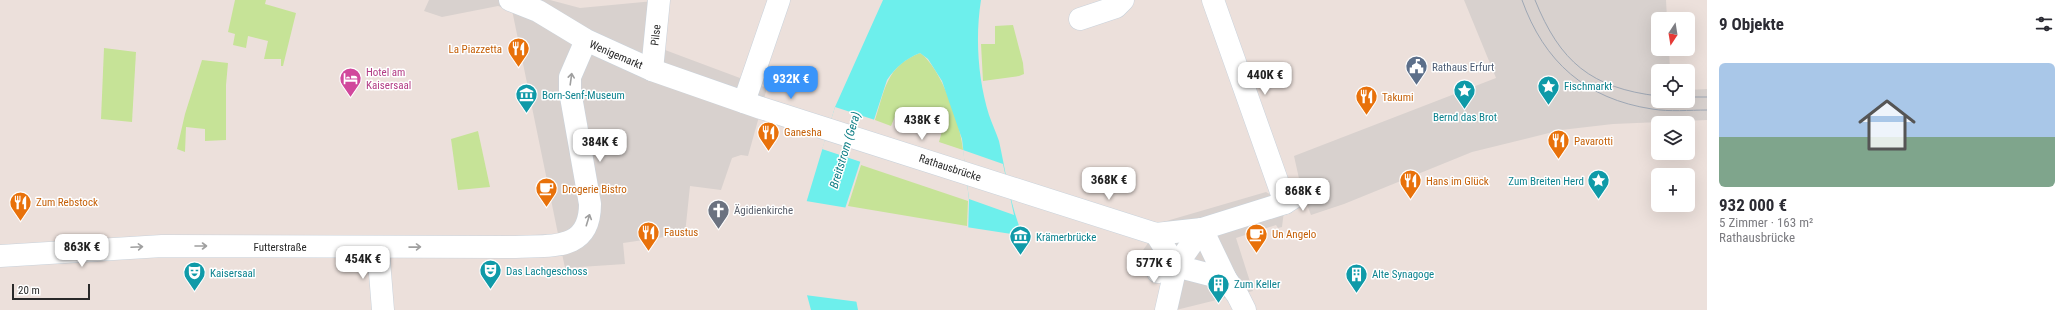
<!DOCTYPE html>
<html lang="de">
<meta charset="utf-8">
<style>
body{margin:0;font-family:"Roboto Condensed",sans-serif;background:#f7f7f7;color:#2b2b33;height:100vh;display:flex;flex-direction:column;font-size:15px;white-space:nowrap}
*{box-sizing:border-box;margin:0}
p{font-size:13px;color:#7c7c81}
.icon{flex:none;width:22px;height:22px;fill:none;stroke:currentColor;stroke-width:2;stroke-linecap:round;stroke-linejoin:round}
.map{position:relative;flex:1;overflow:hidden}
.side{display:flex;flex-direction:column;background:#fff;width:360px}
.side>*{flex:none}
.needle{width:26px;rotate:192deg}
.controls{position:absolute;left:1651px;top:12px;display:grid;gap:8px}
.controls a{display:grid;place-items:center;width:44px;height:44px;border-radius:6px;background:#fff;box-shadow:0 4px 16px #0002;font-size:20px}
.scale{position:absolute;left:12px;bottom:10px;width:78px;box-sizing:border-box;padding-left:4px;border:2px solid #292929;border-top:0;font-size:11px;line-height:14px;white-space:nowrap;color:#292929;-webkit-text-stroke:3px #fff;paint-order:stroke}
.price{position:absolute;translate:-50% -34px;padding:0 9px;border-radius:8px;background:#fff;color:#222;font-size:13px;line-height:26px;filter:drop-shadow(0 1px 2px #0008)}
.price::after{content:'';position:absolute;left:50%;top:24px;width:12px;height:9px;margin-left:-6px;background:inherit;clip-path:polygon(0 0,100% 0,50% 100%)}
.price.selected{background:#3994fa;color:#fff}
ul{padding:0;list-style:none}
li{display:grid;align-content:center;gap:8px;height:212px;padding:0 12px}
li span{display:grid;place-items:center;height:124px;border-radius:6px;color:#555}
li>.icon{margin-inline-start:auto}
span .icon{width:72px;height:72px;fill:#fffc;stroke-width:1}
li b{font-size:17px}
h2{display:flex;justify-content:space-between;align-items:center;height:48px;padding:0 12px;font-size:17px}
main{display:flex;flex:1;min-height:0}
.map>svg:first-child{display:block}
.green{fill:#c6e397}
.plaza{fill:#d8d1ce}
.water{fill:#6defec}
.pier{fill:#ece0db}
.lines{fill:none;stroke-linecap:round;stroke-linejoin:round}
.street-casing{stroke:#c9d2db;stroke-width:23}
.street{stroke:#fff;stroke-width:22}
.tram{stroke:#9ea7b4;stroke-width:1}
.oneway{stroke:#9f9f9f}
.labels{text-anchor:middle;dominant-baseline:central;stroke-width:3;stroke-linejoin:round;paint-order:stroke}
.street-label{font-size:11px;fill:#292929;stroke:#fff}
.food-label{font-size:11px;fill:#c56008;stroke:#fff;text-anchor:start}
.service-label{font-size:11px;fill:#4e5e75;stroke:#fff;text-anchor:start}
.hotel-label{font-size:11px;fill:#b23c85;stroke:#fff;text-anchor:start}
.culture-label{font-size:11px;fill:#0d838f;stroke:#fff;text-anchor:start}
.worship-label{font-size:11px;fill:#5b616d;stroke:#fff;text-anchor:start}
.water-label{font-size:12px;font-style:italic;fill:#0e7e85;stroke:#fff}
</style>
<main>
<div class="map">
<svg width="1707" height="310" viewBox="0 0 1707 310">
<rect width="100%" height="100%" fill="#ece0db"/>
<g class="green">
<polygon points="235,0 266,0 265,4 296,13 283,66 281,66 281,59 264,59 268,41 248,36 246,48 233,45 235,34 228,32"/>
<polygon points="1013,25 1023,63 1024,74 1019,76 983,81 981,44 995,44 995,26"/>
<polygon points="104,48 136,52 132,122 101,119"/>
<path d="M920,53C941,67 961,125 963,150L939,142L942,131L896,114L891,126L875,120C885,90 886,66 920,53Z"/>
<polygon points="202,60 228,63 226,85 226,140 205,141 205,129 186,127 185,152 177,149 185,114"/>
<polygon points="478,131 490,187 458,190 451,139"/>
<polygon points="861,165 968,201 967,226 848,206"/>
</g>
<g class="plaza">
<polygon points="429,0 550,0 580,8 654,1 649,44 767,88 748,156 741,155 732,158 721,190 690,186 685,234 623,243 625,264 565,268 512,10 498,6 442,17 424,11"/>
<polygon points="1464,0 1666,0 1667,19 1658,19 1658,49 1669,49 1670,71 1658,71 1658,101 1688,101 1688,90 1707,89 1707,120 1613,124 1561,130 1537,136 1472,152 1344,204 1311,215 1302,192 1294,156 1496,78"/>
<polygon points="1266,192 1285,203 1282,227 1278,228 1276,225 1236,238 1253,291 1176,310 1158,272 1140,266 1141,253 1163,222"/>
</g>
<path class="water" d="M883,0H981C975,38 978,79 989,115C992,124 996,132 999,141C1006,173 1010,205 1023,236L966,310L969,200L962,139L942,81L928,59L920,53C905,59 896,67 887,80L841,221L858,310H811L804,284L801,220L835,107Z"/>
<g class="pier">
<polygon points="835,107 875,120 861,162 822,149"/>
<polygon points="963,150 1003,164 1014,215 969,199"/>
<polygon points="808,192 806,201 848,208 843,221 859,302 805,295 802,284 799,219"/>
<polygon points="966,227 1025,236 1028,310 964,310"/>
</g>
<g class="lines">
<defs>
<g id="street">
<polyline points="510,0 538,11 586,40 652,70 761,108 1156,234 1202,229 1285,203 1302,192"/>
<polyline points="1213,0 1285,203"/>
<polyline points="1080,19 1116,7 1123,0"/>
<polyline points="652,70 659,0"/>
<polyline points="744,102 779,0"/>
<polyline points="1202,229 1226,279 1238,296 1245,310"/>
<polyline points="1156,234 1176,266 1226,279"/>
<polyline points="378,248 383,310"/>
<path d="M0,256L162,246L515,247C551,245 590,252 590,204L570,91V77L586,40"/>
<polyline points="1158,272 1176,266 1202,229"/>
<polyline points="1166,310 1176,266"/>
</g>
</defs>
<use href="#street" class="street-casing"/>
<use href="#street" class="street"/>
<g class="tram">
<path d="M1522,0C1544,62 1586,99 1652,109C1670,112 1689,110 1707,110"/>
<path d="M1535,0C1560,62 1591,88 1658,96"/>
<polyline points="1688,97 1707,97"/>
</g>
</g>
<defs><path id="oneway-shaft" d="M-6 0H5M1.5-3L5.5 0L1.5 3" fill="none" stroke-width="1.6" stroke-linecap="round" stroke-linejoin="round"/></defs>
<g class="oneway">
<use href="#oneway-shaft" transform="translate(571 79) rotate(-82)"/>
<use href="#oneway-shaft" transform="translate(588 220) rotate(-73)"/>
<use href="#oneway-shaft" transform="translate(201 246)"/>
<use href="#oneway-shaft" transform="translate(137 247) rotate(-3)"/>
<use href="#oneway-shaft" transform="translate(415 247) rotate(-1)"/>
</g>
<defs>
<symbol id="restaurant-pin" viewBox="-11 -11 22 30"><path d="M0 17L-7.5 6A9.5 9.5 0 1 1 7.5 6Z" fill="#e8710a" stroke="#fff"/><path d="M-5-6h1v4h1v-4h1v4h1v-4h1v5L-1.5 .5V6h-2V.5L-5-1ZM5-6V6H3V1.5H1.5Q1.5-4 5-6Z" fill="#fff"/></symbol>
<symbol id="civic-pin" viewBox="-11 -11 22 30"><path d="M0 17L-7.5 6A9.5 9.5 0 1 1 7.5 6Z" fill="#5c6f8a" stroke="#fff"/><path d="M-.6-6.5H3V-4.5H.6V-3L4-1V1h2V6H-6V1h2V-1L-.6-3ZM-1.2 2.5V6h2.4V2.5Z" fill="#fff"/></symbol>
<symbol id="hotel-pin" viewBox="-11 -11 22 30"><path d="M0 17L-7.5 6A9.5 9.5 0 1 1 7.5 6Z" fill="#d1479c" stroke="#fff"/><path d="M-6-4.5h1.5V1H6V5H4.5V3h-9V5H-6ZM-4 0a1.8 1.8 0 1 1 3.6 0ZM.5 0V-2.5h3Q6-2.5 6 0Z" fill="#fff"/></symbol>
<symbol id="sight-pin" viewBox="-11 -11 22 30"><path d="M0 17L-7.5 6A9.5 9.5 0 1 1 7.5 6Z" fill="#0f9aa8" stroke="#fff"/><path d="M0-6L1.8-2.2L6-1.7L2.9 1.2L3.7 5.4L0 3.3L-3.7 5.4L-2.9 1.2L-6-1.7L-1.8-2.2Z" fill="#fff"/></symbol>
<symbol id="museum-pin" viewBox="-11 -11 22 30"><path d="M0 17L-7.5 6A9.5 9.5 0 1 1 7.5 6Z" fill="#0f9aa8" stroke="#fff"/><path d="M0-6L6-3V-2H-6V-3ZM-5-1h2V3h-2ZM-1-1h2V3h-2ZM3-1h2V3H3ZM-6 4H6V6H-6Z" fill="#fff"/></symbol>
<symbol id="cafe-pin" viewBox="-11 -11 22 30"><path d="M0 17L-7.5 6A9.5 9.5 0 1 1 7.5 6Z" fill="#e8710a" stroke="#fff"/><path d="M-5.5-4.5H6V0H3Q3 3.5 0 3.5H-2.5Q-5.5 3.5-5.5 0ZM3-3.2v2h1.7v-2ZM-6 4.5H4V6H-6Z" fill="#fff"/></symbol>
<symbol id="church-pin" viewBox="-11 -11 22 30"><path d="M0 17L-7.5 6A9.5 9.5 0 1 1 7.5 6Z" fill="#6b7280" stroke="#fff"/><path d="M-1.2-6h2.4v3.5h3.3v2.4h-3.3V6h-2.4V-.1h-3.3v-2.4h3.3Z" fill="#fff"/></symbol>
<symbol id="theatre-pin" viewBox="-11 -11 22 30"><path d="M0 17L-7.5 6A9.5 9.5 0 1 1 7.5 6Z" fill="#0f9aa8" stroke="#fff"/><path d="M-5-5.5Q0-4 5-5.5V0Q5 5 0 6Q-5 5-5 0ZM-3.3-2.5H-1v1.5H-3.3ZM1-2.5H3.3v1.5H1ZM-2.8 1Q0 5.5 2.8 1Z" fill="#fff"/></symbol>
<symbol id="building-pin" viewBox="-11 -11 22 30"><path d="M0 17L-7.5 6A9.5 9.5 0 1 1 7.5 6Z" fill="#0f9aa8" stroke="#fff"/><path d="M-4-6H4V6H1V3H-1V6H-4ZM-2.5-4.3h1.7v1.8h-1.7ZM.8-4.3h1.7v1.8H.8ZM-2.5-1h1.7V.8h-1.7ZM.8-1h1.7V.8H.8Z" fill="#fff"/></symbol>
</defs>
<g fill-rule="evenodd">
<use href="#restaurant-pin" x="506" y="36" width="25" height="34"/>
<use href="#civic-pin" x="1404" y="54" width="25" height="34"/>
<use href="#hotel-pin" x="338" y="66" width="25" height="34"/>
<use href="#sight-pin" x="1536" y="74" width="25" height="34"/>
<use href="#sight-pin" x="1452" y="78" width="25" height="34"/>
<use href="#museum-pin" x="514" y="82" width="25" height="34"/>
<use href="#restaurant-pin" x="1354" y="84" width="25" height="34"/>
<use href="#restaurant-pin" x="756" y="120" width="25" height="34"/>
<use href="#restaurant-pin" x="1546" y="128" width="25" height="34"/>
<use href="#restaurant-pin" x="1398" y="168" width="25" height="34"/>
<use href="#sight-pin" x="1586" y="168" width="25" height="34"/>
<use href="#cafe-pin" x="534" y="176" width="25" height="34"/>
<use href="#restaurant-pin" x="8" y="190" width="25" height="34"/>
<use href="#church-pin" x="706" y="198" width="25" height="34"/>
<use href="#restaurant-pin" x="636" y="220" width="25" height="34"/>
<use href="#cafe-pin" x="1244" y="222" width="25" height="34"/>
<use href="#museum-pin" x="1008" y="224" width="25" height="34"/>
<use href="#theatre-pin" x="478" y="258" width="25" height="34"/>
<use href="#theatre-pin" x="182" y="260" width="25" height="34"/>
<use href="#building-pin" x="1344" y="262" width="25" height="34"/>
<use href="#building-pin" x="1206" y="272" width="25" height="34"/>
</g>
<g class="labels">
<g class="street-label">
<text transform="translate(656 35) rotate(-84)">Pilse</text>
<text transform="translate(616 55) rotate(23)">Wenigemarkt</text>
<text transform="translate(950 168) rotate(18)">Rathausbrücke</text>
<text x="280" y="247">Futterstraße</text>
</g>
<g class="food-label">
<text x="502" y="49" text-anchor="end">La Piazzetta</text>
<text x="1382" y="97">Takumi</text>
<text x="784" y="132">Ganesha</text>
<text x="1574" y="141">Pavarotti</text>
<text x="1426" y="181">Hans im Glück</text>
<text x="562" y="189">Drogerie Bistro</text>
<text x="36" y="202">Zum Rebstock</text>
<text x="664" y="232">Faustus</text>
<text x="1272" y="234">Un Angelo</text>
</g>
<g class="service-label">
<text x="1432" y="67">Rathaus Erfurt</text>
</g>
<g class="hotel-label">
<text x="366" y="72">Hotel am<tspan x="366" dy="13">Kaisersaal</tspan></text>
</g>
<g class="culture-label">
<text x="1564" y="86">Fischmarkt</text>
<text x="542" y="95">Born-Senf-Museum</text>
<text x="1465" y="117" text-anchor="middle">Bernd das Brot</text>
<text x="1584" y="181" text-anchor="end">Zum Breiten Herd</text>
<text x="1036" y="237">Krämerbrücke</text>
<text x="506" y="271">Das Lachgeschoss</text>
<text x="210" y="273">Kaisersaal</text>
<text x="1372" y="274">Alte Synagoge</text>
<text x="1234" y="284">Zum Keller</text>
</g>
<g class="worship-label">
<text x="734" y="210">Ägidienkirche</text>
</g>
<g class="water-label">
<text transform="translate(845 150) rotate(-73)">Breitstrom (Gera)</text>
</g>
</g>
</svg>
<div class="controls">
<a><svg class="needle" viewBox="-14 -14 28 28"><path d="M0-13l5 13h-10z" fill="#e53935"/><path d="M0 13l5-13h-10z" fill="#7c7c81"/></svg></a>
<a><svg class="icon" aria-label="locate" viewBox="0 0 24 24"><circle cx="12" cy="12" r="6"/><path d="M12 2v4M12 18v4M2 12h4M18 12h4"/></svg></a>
<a><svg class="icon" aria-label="layers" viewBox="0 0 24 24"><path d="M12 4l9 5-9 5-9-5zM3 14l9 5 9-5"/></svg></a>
<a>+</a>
</div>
<div class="scale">20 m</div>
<b class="price" style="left:1265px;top:96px">440K €</b>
<b class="price selected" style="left:791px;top:100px">932K €</b>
<b class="price" style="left:922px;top:141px">438K €</b>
<b class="price" style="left:600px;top:163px">384K €</b>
<b class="price" style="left:1109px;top:201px">368K €</b>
<b class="price" style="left:1303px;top:212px">868K €</b>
<b class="price" style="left:82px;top:268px">863K €</b>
<b class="price" style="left:363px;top:280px">454K €</b>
<b class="price" style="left:1154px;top:284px">577K €</b>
</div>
<section class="side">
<h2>9 Objekte<svg class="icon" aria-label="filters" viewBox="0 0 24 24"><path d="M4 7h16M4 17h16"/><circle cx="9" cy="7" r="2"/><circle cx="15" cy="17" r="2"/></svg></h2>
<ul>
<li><span style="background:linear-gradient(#a9c7e8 60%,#7fa58c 0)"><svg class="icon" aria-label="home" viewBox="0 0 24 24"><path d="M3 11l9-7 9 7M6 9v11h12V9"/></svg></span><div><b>932 000 €</b><p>5 Zimmer · 163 m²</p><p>Rathausbrücke</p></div></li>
</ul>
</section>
</main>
